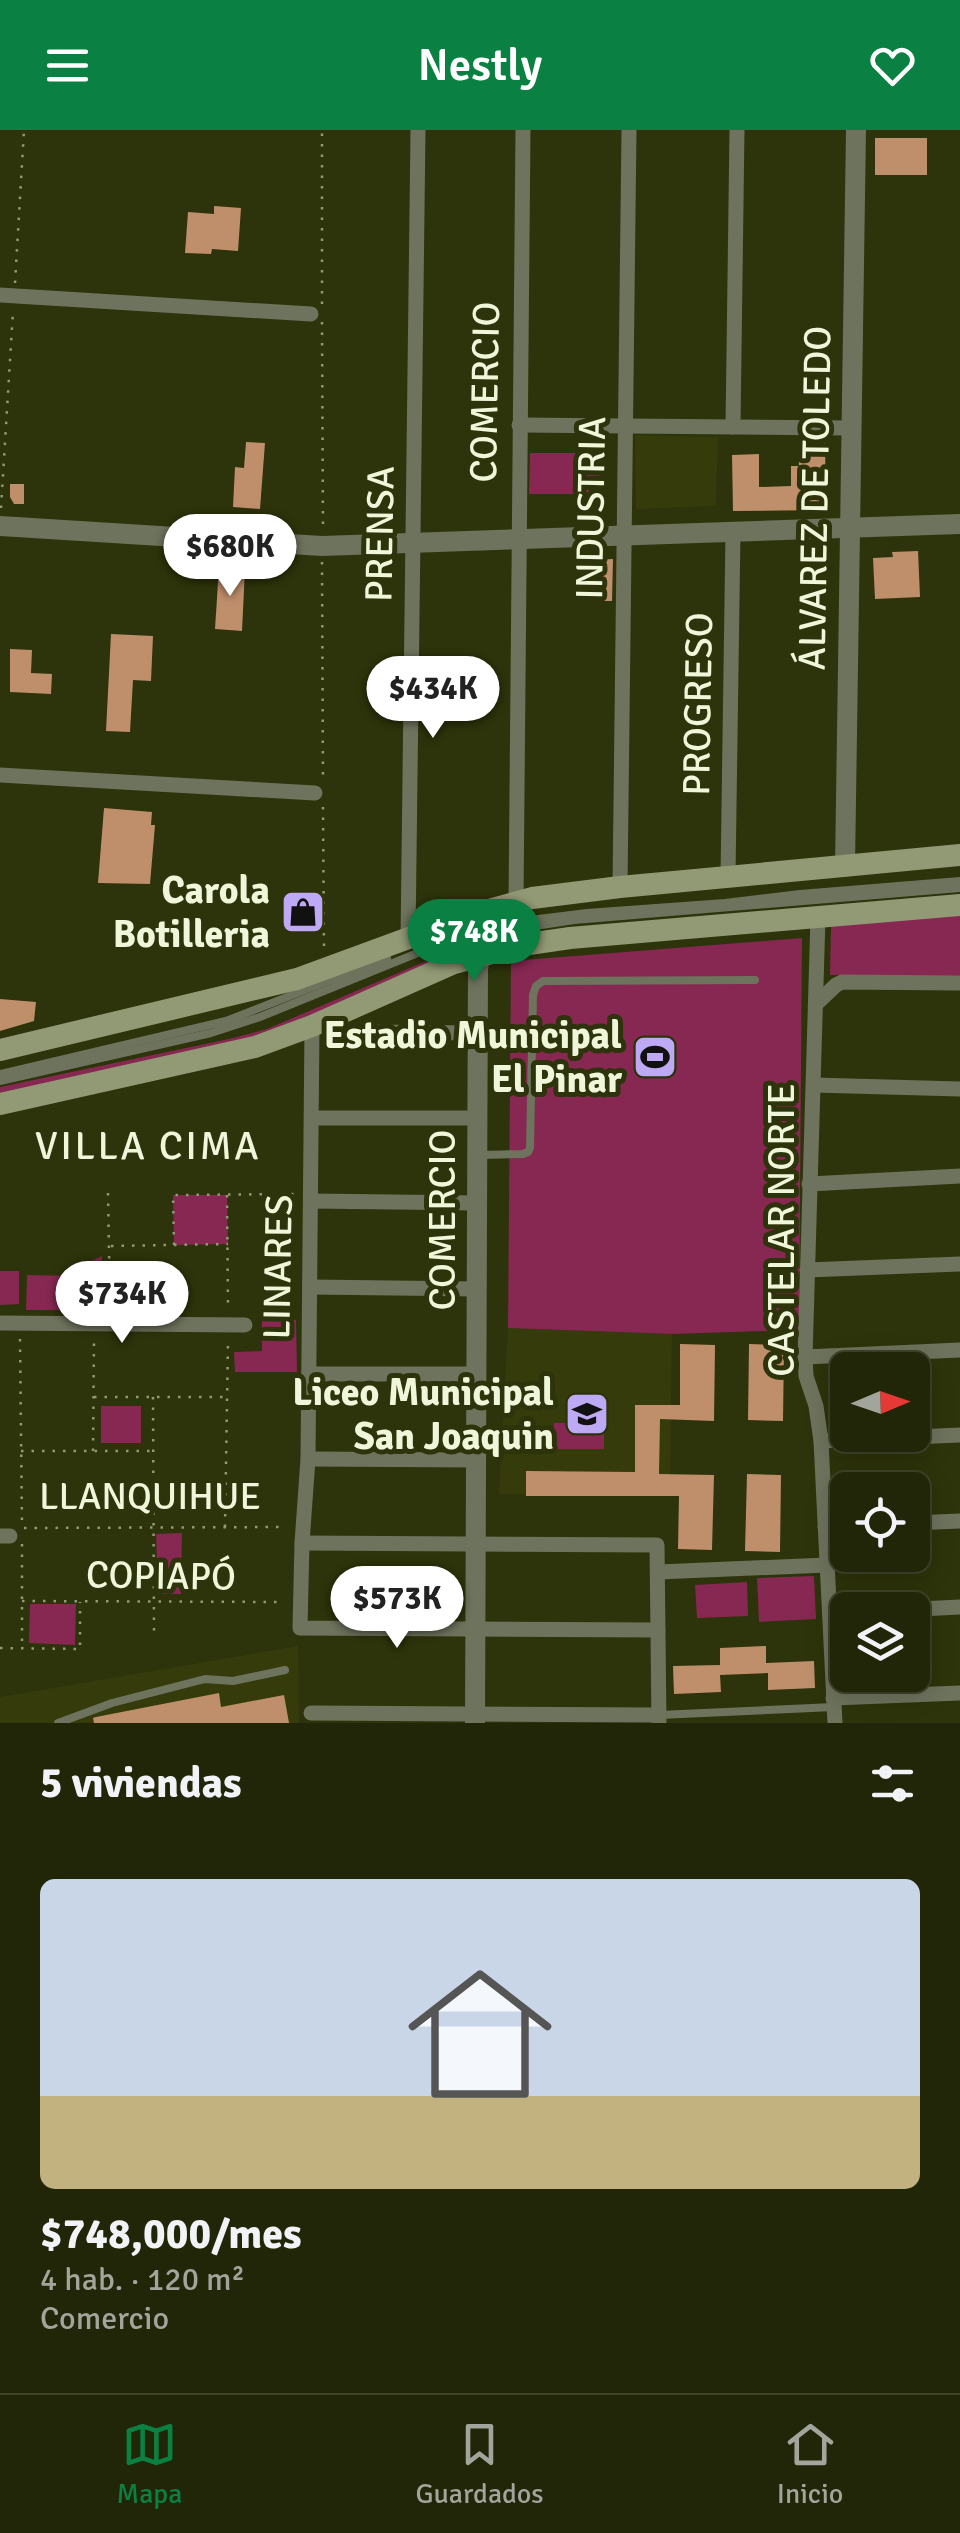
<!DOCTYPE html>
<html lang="es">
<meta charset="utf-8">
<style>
body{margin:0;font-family:Signika,sans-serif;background:#2e3216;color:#f1f3f6;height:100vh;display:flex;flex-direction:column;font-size:38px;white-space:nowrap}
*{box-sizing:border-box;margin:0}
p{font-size:32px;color:#a2a59c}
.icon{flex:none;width:55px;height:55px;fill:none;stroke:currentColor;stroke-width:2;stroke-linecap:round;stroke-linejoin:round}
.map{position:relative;height:1593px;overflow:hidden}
.details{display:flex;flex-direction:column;background:#222608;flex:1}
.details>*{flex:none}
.needle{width:65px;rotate:88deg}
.tools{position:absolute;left:830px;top:1222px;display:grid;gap:20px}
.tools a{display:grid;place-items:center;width:100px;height:100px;border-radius:15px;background:#222608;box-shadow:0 5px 25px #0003,0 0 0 2px #3f4329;font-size:50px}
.price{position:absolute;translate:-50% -85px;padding:0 22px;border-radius:35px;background:#fff;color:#222;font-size:32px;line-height:65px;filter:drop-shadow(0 2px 5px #0008)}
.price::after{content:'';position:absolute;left:50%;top:60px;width:30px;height:22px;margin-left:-15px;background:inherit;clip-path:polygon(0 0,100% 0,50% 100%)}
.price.current{background:#0b8043;color:#fff}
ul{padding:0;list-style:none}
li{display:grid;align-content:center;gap:20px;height:530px;padding:0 40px}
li+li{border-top:2px solid #3f4329}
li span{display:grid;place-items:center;height:310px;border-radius:15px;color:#555}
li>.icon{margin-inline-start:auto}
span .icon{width:180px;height:180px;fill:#fffc;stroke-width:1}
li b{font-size:42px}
h2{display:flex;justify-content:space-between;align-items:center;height:120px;padding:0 40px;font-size:42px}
header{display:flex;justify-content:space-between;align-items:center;height:130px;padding:0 40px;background:#0b8043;color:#fff;font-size:45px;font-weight:600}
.dock{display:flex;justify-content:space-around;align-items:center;height:140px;border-top:2px solid #3f4329;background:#222608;font-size:28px;color:#a2a59c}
.dock a{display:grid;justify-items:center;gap:5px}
.dock .current{color:#0b8043}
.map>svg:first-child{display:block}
.built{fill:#353b0b}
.green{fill:#862851}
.building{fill:#bf8f6c}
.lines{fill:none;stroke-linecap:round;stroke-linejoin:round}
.path{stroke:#929976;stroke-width:2.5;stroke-dasharray:2.5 8;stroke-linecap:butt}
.service{stroke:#6e735d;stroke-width:8}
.minor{stroke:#6e735d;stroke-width:15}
.tertiary{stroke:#6e735d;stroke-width:20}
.secondary{stroke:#929975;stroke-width:22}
.labels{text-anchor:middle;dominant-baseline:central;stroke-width:10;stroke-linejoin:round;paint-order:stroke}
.street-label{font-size:38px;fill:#eff6d9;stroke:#2d330a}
.poi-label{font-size:38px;font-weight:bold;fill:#eff6d9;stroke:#2d330a;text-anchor:end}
.neighbourhood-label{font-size:40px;letter-spacing:2.5px;fill:#eff6d9;stroke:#2d330a}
</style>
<header><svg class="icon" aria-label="menu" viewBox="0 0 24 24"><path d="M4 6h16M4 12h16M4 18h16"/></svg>Nestly<svg class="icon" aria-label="heart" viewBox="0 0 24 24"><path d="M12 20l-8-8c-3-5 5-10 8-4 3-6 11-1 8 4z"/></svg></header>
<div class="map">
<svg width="960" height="1593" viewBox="0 0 960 1593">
<rect width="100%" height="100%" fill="#2d330a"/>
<g class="built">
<polygon points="635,305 718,307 716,376 636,379"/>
<polygon points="508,1198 672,1204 670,1365 499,1364"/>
<polygon points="298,1516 299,1593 0,1593 0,1567"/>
</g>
<g class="green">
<polygon points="530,323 600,323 599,364 529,364"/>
<polygon points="960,779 960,846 830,845 831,795"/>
<polygon points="802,808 799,1200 672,1204 508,1198 511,831"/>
<polygon points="452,820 456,825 276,903 0,966 0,957 229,909 267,899"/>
<polygon points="173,1065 227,1065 228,1114 174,1115"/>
<polygon points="102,1126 101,1180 26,1180 27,1145 80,1146 81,1136"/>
<polygon points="0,1141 19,1141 19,1174 0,1175"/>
<polygon points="262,1190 296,1190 297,1242 235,1242 234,1222 262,1221"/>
<rect x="101" y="1276" width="40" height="37"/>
<rect x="554" y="1293" width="50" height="26"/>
<polygon points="182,1403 181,1464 158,1464 156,1404"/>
<polygon points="814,1446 816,1489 759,1492 757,1448"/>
<polygon points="747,1452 748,1486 697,1488 695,1455"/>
<polygon points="30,1474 76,1474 75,1515 29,1513"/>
</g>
<g class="building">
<rect x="875" y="8" width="52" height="37"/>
<polygon points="214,76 241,78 238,121 212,119 211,124 185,123 188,82 214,84"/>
<polygon points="798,309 825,309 826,380 733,381 732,325 759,324 759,357 791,356 791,336 799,336"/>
<polygon points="246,312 265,313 260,379 233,377 235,337 244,338"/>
<polygon points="10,354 24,354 24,374 14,374 10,367"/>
<polygon points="918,421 920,467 875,469 873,428 893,427 892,422"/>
<polygon points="613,429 612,471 592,471 591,430"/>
<polygon points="219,437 245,439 242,501 215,499"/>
<polygon points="111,504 153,506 151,551 133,550 130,602 106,601"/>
<polygon points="10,519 32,520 31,543 52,544 51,564 10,562"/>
<polygon points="104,678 152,682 151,695 155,695 150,754 98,753"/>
<polygon points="293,768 313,770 310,794 290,792"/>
<polygon points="0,869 36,872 34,891 0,901"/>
<polygon points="680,1214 715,1215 714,1291 660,1289 659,1344 714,1345 712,1420 678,1419 679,1366 526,1366 526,1341 635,1342 635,1275 680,1275"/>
<polygon points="749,1214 784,1215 783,1291 748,1290"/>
<polygon points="747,1344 781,1345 780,1422 745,1421"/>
<polygon points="766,1516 766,1533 814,1531 815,1558 768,1560 768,1543 720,1545 721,1562 674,1564 673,1536 720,1535 720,1518"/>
<polygon points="219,1563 221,1577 284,1565 289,1593 94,1593 93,1588 96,1587"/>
</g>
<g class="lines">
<g class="path">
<polyline points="15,153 24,0"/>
<polyline points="322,174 322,0"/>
<polyline points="322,192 323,399"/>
<polyline points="1,378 13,181"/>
<polyline points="322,432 323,649"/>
<polyline points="323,677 324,819"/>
<polyline points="108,1063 110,1177"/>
<polyline points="227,1065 228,1178"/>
<polyline points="174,1115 173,1065 297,1064"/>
<polyline points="111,1116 228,1114"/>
<polyline points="20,1209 22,1396"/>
<polyline points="94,1267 225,1267"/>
<polyline points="153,1267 154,1503"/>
<polyline points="21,1321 152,1321"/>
<polyline points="93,1321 94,1210"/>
<polyline points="225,1397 228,1211"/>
<polyline points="24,1398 286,1397"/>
<polyline points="22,1414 22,1518"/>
<polyline points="22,1471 284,1472"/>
<polyline points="0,1518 80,1519 80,1472"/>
</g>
<g class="service">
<polyline points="506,793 587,783 725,773 800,764 960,751"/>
<polyline points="424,814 487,797"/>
<polyline points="0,944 226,891 387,828"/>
<polyline points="0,951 211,903 260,887 430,818 490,803 574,790 960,758"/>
<polyline points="482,1025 523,1024 528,1022 530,1018 533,865 536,856 543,851 755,850"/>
<polyline points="659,1585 834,1577"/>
<polyline points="58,1593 112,1573 205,1549 233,1551 285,1540"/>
</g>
<g class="minor">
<polyline points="0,165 311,184"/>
<polyline points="519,295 851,298"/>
<polyline points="733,297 737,0"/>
<polyline points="0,645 315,663"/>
<polyline points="728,747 733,402"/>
<polyline points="620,757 629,0"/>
<polyline points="516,772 523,0"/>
<polyline points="818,787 805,1227 806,1246 816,1276 821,1311 835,1593"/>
<polyline points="408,809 418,0"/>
<polyline points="816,874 836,855 842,852 960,853"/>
<polyline points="312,896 308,1329 302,1413 300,1498 658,1500"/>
<polyline points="369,902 478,903"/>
<polyline points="814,955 960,959"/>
<polyline points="312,988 478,988"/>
<polyline points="809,1054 960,1046"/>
<polyline points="311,1071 477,1073"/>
<polyline points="807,1140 960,1134"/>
<polyline points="310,1157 477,1159"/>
<polyline points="0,1193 245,1195"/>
<polyline points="805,1227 960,1220"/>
<polyline points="309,1244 476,1244"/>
<polyline points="821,1311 960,1305"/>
<polyline points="308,1329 476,1330"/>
<polyline points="912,1393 960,1391"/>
<polyline points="825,1397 848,1396"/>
<polyline points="0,1406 10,1406"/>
<polyline points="302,1413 657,1415 659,1593"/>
<polyline points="658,1442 827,1435"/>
<polyline points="900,1480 960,1477"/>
<polyline points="833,1568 960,1563"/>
<polyline points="311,1583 659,1585"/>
</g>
<g class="tertiary">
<polyline points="0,396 322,416 960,394"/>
<polyline points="845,737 856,0"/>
<path d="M475,1593L478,840C480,810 497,794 516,772"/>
</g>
<g class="secondary">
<polyline points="0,920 297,849 474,784 532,768 620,757 960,725"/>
<polyline points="0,974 255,917 312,896 454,833 522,815 570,808 960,775"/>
</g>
</g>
<defs>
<symbol id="shop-square" viewBox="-11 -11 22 22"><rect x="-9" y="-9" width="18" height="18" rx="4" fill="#bea9f4" stroke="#2d330a"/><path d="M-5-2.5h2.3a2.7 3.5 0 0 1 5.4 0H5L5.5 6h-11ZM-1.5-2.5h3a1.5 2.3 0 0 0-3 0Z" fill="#111"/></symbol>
<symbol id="stadium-square" viewBox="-11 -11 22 22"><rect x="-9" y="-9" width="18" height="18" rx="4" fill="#bea9f4" stroke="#2d330a"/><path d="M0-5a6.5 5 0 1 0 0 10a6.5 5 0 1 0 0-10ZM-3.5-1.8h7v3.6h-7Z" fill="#111"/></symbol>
<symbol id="school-square" viewBox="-11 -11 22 22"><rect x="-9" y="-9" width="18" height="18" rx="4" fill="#bea9f4" stroke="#2d330a"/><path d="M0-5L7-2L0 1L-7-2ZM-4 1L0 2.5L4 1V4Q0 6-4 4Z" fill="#111"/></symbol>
</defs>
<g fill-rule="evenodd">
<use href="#shop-square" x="278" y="757" width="50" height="50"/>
<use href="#stadium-square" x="630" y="902" width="50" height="50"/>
<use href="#school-square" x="562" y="1259" width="50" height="50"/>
</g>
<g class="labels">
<g class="street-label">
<text transform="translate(485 262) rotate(-89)">COMERCIO</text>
<text transform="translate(815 368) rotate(-89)">ÁLVAREZ DE TOLEDO</text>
<text transform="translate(591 378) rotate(-89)">INDUSTRIA</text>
<text transform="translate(380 404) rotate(-89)">PRENSA</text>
<text transform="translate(698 574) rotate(-89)">PROGRESO</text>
<text transform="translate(442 1090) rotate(-90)">COMERCIO</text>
<text transform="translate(781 1100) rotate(-90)">CASTELAR NORTE</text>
<text transform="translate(278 1137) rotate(-89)">LINARES</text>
<text x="150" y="1366">LLANQUIHUE</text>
<text transform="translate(161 1446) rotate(1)">COPIAPÓ</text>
</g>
<g class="poi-label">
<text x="270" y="760">Carola<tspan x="270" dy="44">Botilleria</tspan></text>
<text x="622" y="905">Estadio Municipal<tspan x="622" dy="44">El Pinar</tspan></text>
<text x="554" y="1262">Liceo Municipal<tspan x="554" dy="44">San Joaquin</tspan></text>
</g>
<g class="neighbourhood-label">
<text x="148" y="1016">VILLA CIMA</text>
</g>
</g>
</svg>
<div class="tools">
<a><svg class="needle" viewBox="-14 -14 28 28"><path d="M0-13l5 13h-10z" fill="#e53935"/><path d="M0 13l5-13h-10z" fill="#a2a59c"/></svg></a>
<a><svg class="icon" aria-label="locate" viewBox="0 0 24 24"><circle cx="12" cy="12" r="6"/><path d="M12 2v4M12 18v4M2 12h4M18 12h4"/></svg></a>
<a><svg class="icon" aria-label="layers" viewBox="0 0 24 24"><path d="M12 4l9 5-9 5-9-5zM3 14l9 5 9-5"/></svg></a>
</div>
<b class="price" style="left:230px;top:469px">$680K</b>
<b class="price" style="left:433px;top:611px">$434K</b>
<b class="price current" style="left:474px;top:854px">$748K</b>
<b class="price" style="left:122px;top:1216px">$734K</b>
<b class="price" style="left:397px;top:1521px">$573K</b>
</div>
<section class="details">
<h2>5 viviendas<svg class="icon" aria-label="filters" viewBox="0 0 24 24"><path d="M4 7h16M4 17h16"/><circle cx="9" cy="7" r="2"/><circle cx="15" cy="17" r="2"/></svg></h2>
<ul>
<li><span style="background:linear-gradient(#c9d6e8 70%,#c2b280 0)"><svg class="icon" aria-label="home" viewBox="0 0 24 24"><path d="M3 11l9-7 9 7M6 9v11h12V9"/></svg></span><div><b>$748,000/mes</b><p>4 hab. · 120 m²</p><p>Comercio</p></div></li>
</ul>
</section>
<nav class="dock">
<a class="current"><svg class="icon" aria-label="map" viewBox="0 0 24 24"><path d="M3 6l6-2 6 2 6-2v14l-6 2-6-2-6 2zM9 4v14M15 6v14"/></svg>Mapa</a>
<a><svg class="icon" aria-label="saved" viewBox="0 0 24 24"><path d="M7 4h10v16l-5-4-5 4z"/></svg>Guardados</a>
<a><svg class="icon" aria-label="home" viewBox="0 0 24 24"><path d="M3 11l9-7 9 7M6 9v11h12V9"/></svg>Inicio</a>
</nav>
